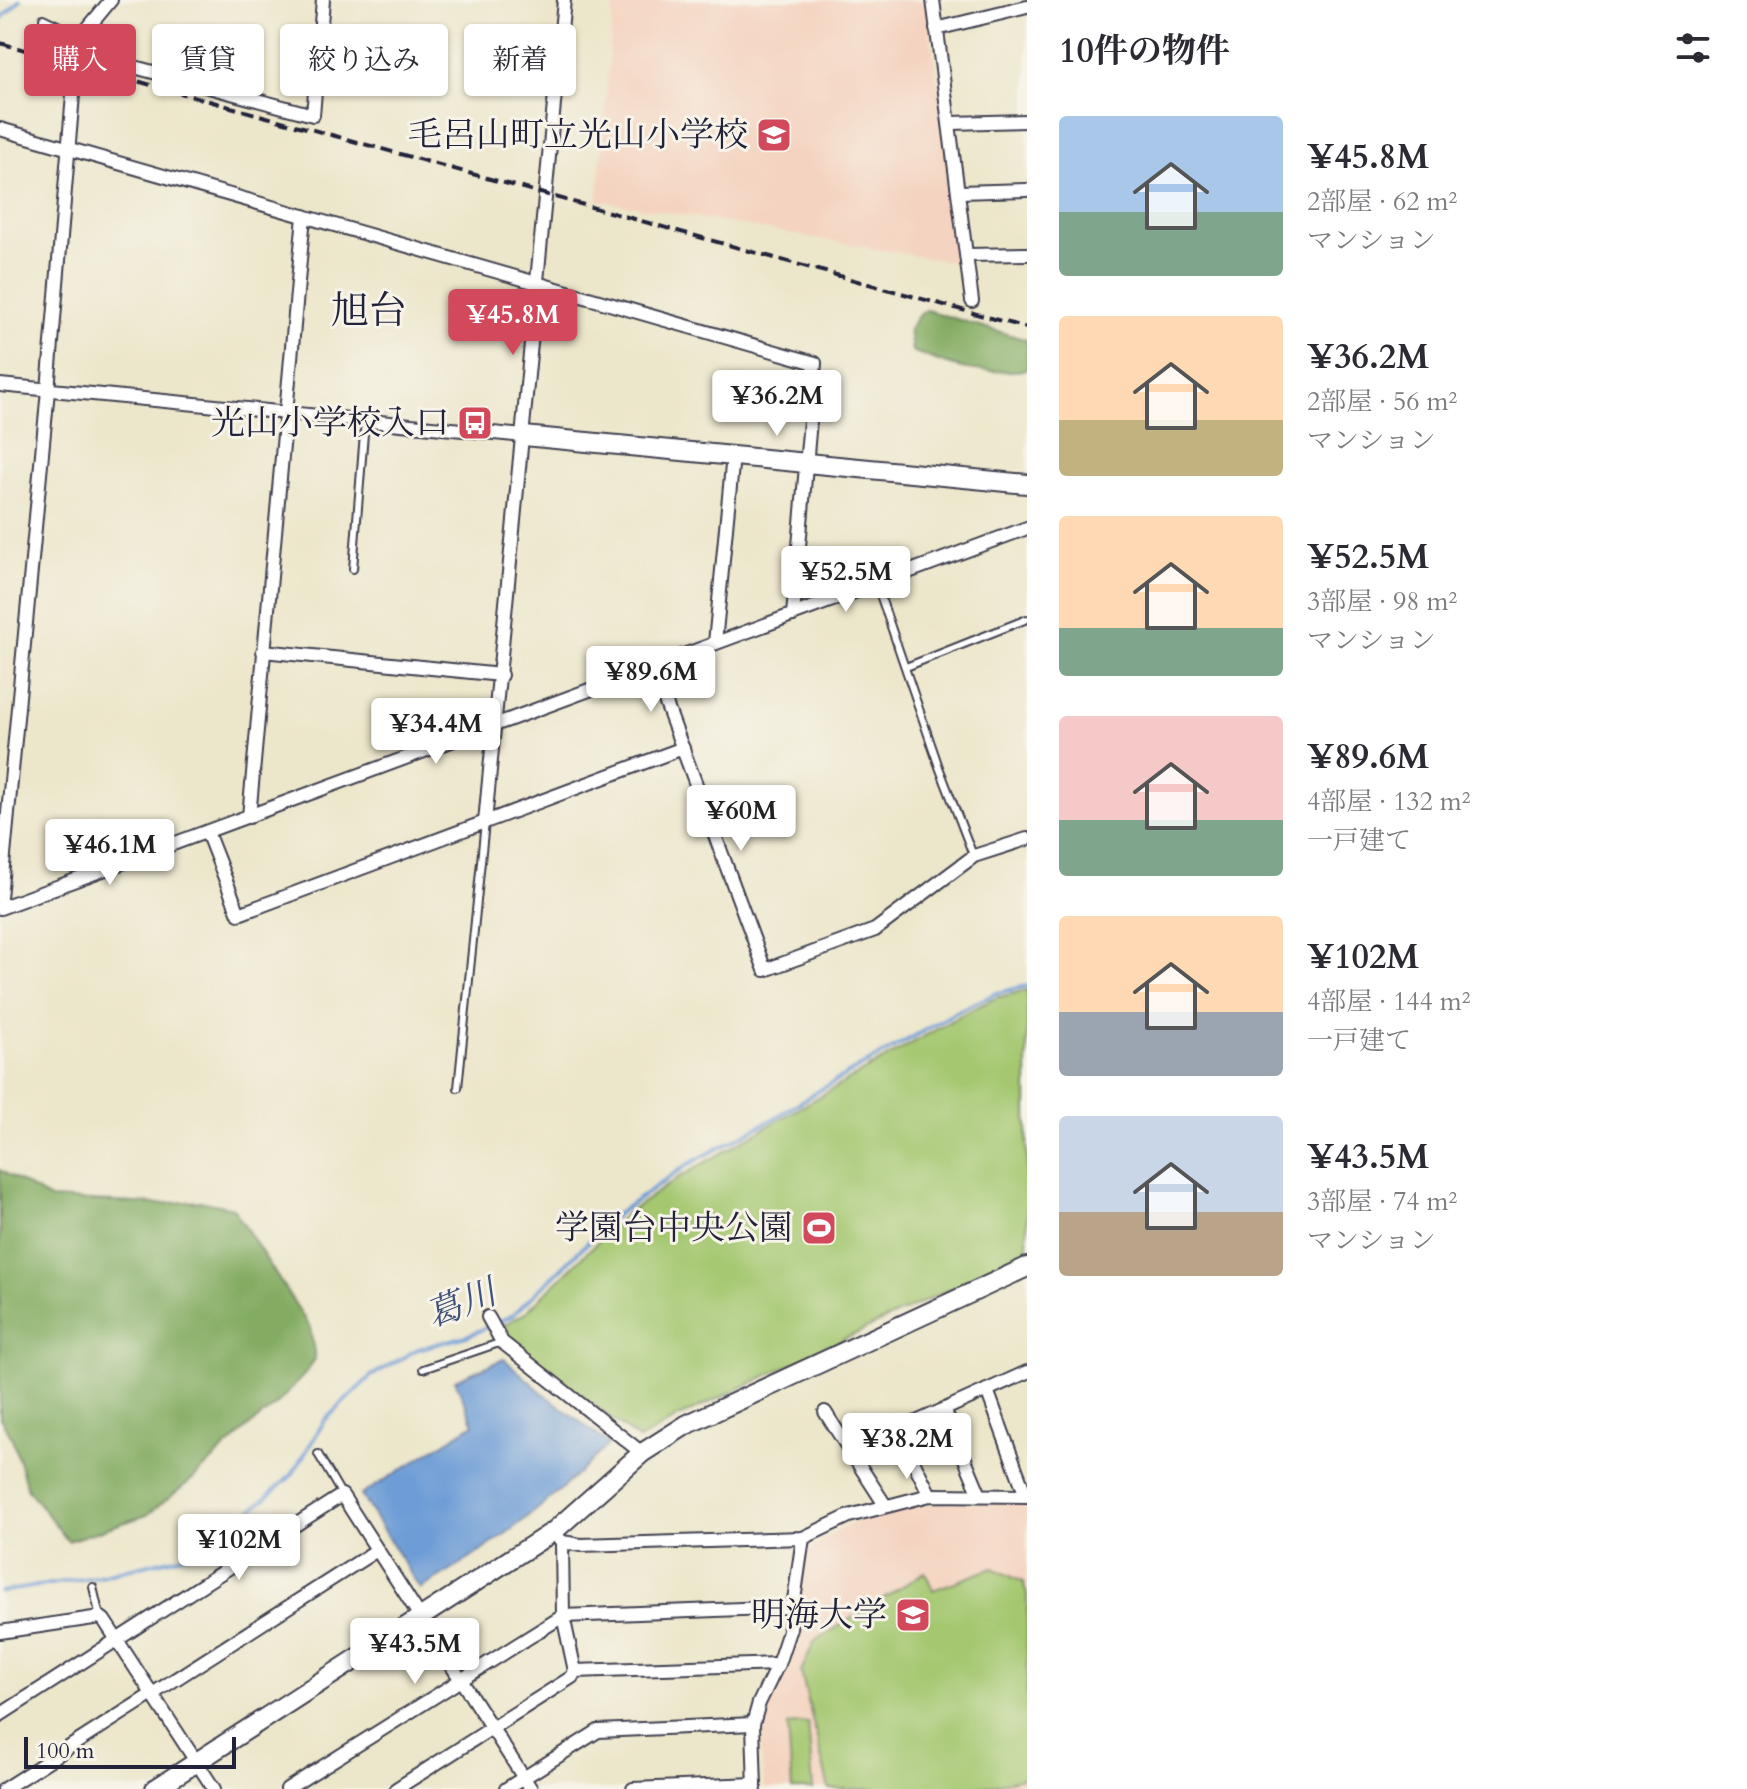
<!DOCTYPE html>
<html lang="ja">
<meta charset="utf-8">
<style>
body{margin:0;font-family:Cardo,"Noto Serif JP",serif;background:#f2f2f3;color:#2b2b33;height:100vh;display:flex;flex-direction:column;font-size:30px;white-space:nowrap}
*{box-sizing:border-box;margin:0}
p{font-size:26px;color:#7c7c81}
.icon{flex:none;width:44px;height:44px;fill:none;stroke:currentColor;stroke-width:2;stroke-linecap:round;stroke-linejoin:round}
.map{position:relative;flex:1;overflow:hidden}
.details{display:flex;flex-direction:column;background:#fff;width:720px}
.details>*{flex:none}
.banner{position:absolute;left:24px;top:24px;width:760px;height:72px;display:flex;gap:16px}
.scale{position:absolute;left:24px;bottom:20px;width:212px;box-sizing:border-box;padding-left:8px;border:4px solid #22223b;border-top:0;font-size:22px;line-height:28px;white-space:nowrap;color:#22223b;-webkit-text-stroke:6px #f7f3e8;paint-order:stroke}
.price{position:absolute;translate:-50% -68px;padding:0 18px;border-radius:8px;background:#fff;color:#222;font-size:26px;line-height:52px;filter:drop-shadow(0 2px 4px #0008)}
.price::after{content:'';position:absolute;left:50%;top:48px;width:24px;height:18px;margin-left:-12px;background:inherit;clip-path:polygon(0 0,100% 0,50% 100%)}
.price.selected{background:#d1495b;color:#fff}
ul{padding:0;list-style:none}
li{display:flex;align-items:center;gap:24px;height:200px;padding:0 32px}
li span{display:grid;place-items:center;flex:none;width:224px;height:160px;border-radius:8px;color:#555}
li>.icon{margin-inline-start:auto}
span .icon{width:96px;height:96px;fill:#fffc;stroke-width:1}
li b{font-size:34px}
h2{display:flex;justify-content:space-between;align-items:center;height:96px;padding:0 32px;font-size:34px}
.tag{padding:0 28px;border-radius:8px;background:#fff;box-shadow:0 2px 6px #0004;font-size:28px;line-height:72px}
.tag.selected{background:#d1495b;color:#fff}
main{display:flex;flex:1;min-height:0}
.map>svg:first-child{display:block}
.built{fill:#f4d3c0}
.green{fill:#a4c770;stroke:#637456;stroke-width:2}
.forest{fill:#83ac62;stroke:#52674e;stroke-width:2}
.water{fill:#6d9cd6;stroke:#485f88;stroke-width:2}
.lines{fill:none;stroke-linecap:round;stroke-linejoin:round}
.stream{stroke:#6d9cd6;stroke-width:4}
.lane-casing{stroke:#403f50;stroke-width:10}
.street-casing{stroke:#403f50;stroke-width:16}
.secondary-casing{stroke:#403f50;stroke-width:22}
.lane{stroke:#fff;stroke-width:6}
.street{stroke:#fff;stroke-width:12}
.secondary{stroke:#fff;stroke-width:18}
.rail{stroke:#22223b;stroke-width:4;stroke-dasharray:12 6;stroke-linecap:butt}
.labels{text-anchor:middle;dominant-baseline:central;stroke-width:6;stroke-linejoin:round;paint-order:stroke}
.poi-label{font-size:34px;fill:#22223b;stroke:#f7f3e8;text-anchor:end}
.water-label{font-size:36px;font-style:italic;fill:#405379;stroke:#f7f3e8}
.quarter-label{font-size:38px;fill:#22223b;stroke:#f7f3e8}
</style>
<main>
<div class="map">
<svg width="1027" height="1789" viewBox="0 0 1027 1789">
<rect width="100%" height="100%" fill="#f7f3e8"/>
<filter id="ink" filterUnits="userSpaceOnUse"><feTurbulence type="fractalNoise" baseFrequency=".0125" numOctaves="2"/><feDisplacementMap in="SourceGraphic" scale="16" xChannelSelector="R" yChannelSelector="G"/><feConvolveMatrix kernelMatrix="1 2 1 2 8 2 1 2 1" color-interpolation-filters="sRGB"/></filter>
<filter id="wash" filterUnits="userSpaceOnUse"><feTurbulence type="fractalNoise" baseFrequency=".006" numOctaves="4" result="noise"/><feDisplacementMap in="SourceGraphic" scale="32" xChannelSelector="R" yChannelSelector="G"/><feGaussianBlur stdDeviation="1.8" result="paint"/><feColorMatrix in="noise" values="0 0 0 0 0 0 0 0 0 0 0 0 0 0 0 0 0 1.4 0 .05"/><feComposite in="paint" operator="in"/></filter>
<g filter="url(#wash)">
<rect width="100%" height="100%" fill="#ece6ca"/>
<g class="built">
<polygon points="614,0 926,0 963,264 598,200"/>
<polygon points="942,1502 1027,1504 1027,1788 765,1789 761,1749 773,1695 792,1651 808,1554 824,1539 851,1523 907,1507"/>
</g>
<g class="green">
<polygon points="1027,990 1027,1253 679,1417 639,1440 497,1329 525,1313 627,1213 678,1178 963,1014 996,998"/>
<polygon points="993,1568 1023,1582 1027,1595 1027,1777 974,1789 829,1789 801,1672 814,1642 925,1572 933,1590"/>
<polygon points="808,1723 813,1789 792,1789 788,1725"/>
</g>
<g class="forest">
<path d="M926,310L1027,340V370C976,374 959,370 912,351L909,329L919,315Z"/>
<polygon points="0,1170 50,1199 157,1204 200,1201 233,1208 310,1327 315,1359 305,1374 277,1404 246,1429 194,1478 147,1515 68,1541 27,1488 12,1438 0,1418"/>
</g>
<path class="water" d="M504,1359L543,1393L609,1444C550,1503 493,1548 420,1589L361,1495L474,1424L455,1380Z"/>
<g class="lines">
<g class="stream">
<polyline points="0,20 20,0"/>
<polyline points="0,1592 95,1577 204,1551 292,1475 325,1420 371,1376 418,1349 470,1335 513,1315 617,1214 687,1165 775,1118 820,1090 960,1010 997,993 1027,986"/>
</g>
</g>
</g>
<g filter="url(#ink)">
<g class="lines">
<defs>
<g id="lane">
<polyline points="43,18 83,37"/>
<polyline points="353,569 365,421"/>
<polyline points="876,583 939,767 973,855"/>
<polyline points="906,667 1027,619"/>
<polyline points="458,1088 485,822"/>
<polyline points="423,1369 502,1342"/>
<polyline points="318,1454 342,1495"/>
<polyline points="93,1587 100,1617"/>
</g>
<g id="street">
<polyline points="111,0 87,29 82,53 313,115 323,0"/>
<polyline points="933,0 972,301"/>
<polyline points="936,29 1027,7"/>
<polyline points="951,123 1027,121"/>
<polyline points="0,129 815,363 793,615"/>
<polyline points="959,192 1027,190"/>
<polyline points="967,255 1027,254"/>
<polyline points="0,385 524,436"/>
<polyline points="715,643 733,455"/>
<polyline points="263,651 501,675"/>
<polyline points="652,666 765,970 875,930 974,856 1027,839"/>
<polyline points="249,817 304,216"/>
<polyline points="485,822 564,0"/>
<polyline points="207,832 239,914 683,748"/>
<polyline points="0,898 48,390 74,83"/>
<polyline points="0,908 1027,528"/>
<polyline points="488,1317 502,1342 642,1453"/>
<polyline points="987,1390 1026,1496"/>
<polyline points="944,1409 980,1495"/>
<polyline points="825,1412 885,1505"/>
<polyline points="898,1430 930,1495"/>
<polyline points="850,1452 1027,1372"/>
<polyline points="558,1537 562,1542 563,1616 575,1671"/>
<polyline points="562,1542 581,1545 803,1538 849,1516 930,1495 1027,1496"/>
<polyline points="0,1632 100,1617 104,1620 214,1789"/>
<polyline points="0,1715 342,1495 531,1789"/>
<polyline points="4,1789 377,1550"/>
<polyline points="287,1789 563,1616 792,1607"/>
<polyline points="396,1789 572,1677 575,1671 778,1664"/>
<polyline points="506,1789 598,1731 753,1724"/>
<polyline points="633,1789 755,1784"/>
<polyline points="755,1789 753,1724 759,1703 778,1664 790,1628 803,1538"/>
</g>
<g id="secondary">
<polyline points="524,436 1027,484"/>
<polyline points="155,1789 554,1531 642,1453 686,1425 1027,1267"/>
</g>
</defs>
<use href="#lane" class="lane-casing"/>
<use href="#street" class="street-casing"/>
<use href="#secondary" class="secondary-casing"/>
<use href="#lane" class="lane"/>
<use href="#street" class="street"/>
<use href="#secondary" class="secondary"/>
<polyline class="rail" points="0,43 1027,328"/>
</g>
</g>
<defs>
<symbol id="school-square" viewBox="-11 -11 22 22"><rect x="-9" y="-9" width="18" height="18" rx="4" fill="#d1495b" stroke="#f7f3e8"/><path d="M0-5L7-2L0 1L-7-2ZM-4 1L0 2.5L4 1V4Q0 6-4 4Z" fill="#fff"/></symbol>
<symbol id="bus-square" viewBox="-11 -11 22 22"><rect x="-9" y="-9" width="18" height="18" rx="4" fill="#d1495b" stroke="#f7f3e8"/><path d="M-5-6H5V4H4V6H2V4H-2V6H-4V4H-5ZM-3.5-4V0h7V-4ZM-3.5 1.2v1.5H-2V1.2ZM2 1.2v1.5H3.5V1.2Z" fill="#fff"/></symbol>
<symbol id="stadium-square" viewBox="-11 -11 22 22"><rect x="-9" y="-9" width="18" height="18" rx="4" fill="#d1495b" stroke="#f7f3e8"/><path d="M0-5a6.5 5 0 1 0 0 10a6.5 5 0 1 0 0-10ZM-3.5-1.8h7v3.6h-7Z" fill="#fff"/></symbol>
<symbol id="university-square" viewBox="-11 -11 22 22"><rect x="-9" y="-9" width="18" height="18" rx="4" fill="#d1495b" stroke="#f7f3e8"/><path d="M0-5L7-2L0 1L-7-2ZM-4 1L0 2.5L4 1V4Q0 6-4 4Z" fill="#fff"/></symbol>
</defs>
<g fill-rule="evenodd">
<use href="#school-square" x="754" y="115" width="40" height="40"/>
<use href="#bus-square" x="455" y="403" width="40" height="40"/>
<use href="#stadium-square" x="799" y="1208" width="40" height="40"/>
<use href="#university-square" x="893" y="1595" width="40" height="40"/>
</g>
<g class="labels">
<g class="poi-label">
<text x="748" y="135">毛呂山町立光山小学校</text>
<text x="449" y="423">光山小学校入口</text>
<text x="793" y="1228">学園台中央公園</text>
<text x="887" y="1615">明海大学</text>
</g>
<g class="water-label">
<text transform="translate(461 1304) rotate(-22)">葛川</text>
</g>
<g class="quarter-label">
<text x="369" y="311">旭台</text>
</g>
</g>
</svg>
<div class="scale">100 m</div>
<b class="price selected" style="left:513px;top:357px">¥45.8M</b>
<b class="price" style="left:777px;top:438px">¥36.2M</b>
<b class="price" style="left:846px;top:614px">¥52.5M</b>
<b class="price" style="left:651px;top:714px">¥89.6M</b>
<b class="price" style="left:436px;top:766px">¥34.4M</b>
<b class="price" style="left:741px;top:853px">¥60M</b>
<b class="price" style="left:110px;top:887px">¥46.1M</b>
<b class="price" style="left:907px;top:1481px">¥38.2M</b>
<b class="price" style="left:239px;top:1582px">¥102M</b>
<b class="price" style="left:415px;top:1686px">¥43.5M</b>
<div class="banner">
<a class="tag selected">購入</a>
<a class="tag">賃貸</a>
<a class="tag">絞り込み</a>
<a class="tag">新着</a>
</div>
</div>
<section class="details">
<h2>10件の物件<svg class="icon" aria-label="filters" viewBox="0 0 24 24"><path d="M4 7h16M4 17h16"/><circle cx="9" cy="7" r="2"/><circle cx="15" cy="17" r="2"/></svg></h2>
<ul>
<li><span style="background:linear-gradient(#a9c7e8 60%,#7fa58c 0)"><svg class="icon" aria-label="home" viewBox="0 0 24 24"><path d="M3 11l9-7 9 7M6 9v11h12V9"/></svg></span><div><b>¥45.8M</b><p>2部屋 · 62 m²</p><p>マンション</p></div></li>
<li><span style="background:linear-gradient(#ffd9b3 65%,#c2b280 0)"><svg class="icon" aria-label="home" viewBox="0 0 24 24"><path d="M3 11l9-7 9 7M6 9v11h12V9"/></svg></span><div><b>¥36.2M</b><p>2部屋 · 56 m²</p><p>マンション</p></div></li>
<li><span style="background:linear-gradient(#ffd9b3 70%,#7fa58c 0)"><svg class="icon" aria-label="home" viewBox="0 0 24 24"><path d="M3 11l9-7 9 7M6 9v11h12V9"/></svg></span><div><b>¥52.5M</b><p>3部屋 · 98 m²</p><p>マンション</p></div></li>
<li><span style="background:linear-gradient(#f6c9c9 65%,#7fa58c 0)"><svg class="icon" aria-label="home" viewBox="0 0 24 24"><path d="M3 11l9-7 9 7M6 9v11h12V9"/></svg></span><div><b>¥89.6M</b><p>4部屋 · 132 m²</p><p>一戸建て</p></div></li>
<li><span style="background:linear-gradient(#ffd9b3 60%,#9aa5b1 0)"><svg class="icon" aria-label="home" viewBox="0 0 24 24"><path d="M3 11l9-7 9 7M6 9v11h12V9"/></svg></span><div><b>¥102M</b><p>4部屋 · 144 m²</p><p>一戸建て</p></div></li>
<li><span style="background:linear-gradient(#c9d6e8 60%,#b9a48a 0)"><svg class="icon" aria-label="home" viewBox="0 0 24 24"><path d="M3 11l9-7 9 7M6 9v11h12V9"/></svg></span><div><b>¥43.5M</b><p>3部屋 · 74 m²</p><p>マンション</p></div></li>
</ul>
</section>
</main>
